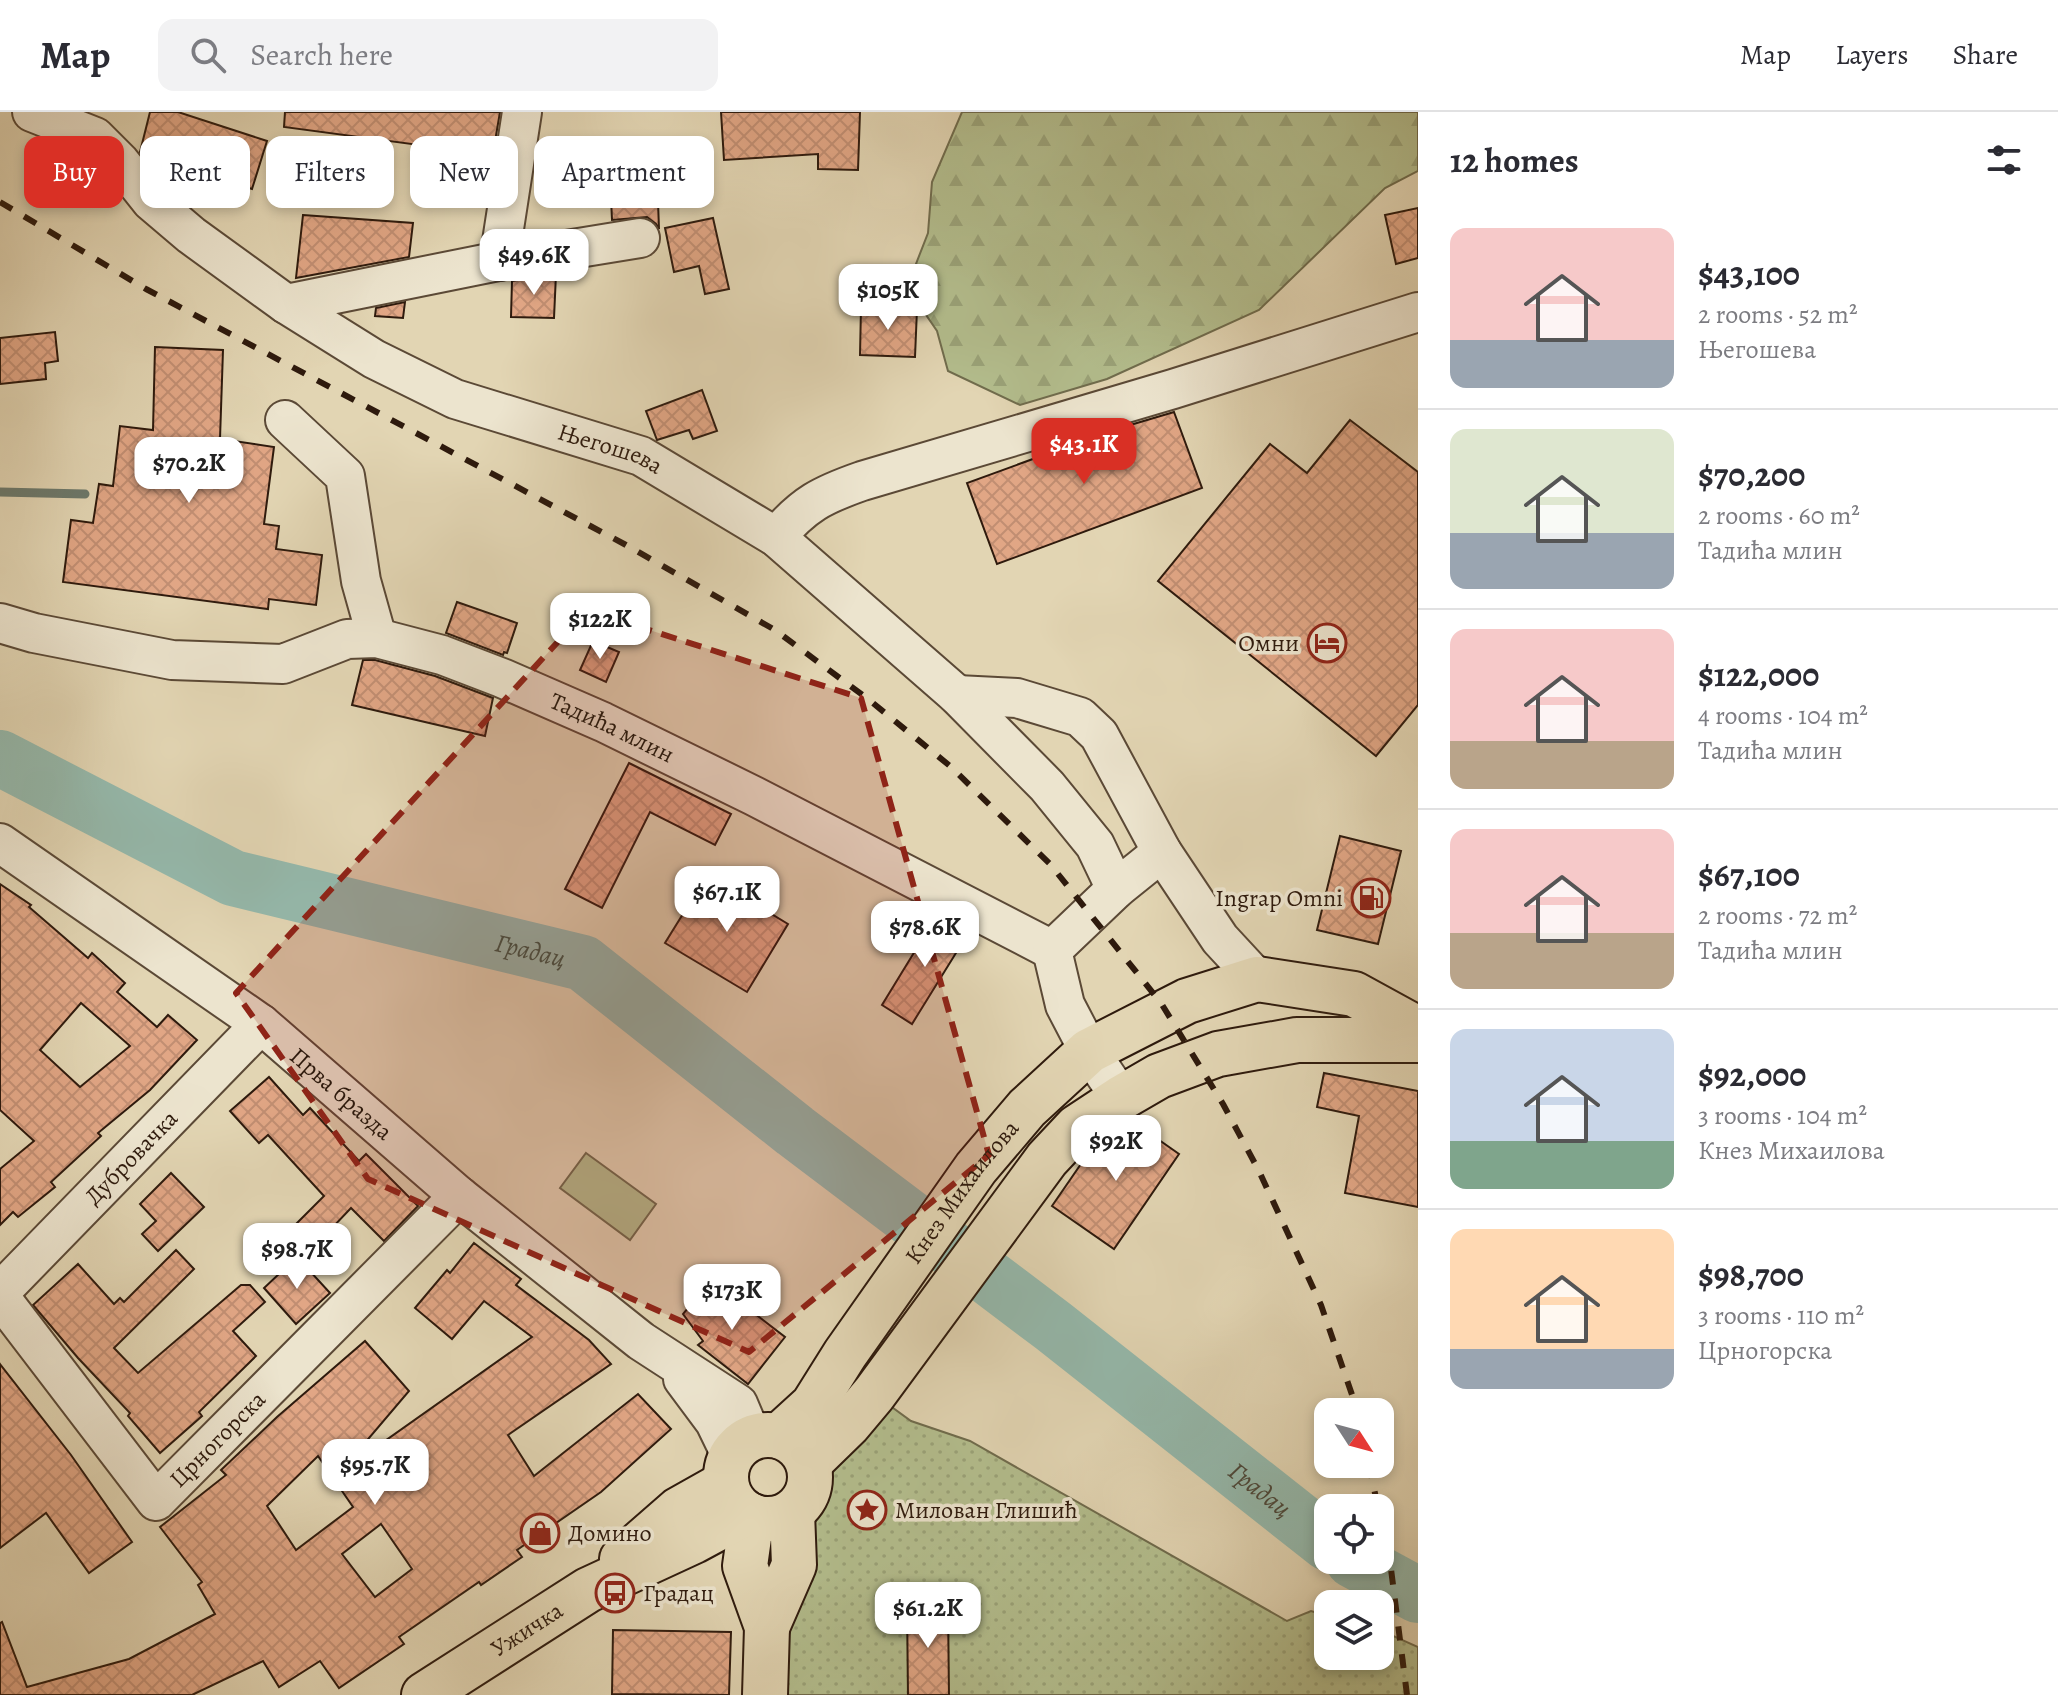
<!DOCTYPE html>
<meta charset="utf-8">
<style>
body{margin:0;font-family:Alegreya,serif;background:#f2f2f3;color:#2b2b33;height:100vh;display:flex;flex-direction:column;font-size:30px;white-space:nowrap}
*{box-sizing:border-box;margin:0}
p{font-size:26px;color:#7c7c81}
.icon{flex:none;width:44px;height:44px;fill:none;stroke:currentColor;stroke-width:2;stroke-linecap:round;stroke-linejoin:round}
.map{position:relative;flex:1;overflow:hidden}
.details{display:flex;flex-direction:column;background:#fff;width:640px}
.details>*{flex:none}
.top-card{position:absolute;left:24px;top:24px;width:760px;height:72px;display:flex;gap:16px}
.needle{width:52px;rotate:126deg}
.buttons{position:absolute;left:1314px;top:1286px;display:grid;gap:16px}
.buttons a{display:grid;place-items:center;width:80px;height:80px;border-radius:16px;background:#fff;box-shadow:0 4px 12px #0003;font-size:40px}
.price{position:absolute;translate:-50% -68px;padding:0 18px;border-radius:16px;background:#fff;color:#222;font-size:26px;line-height:52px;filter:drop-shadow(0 2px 4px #0008)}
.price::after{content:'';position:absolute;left:50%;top:48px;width:24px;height:18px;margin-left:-12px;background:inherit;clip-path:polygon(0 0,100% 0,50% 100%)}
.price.active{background:#d93025;color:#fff}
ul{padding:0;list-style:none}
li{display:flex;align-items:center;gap:24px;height:200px;padding:0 32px}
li+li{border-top:2px solid #e1e1e2}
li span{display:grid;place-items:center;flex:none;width:224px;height:160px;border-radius:16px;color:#555}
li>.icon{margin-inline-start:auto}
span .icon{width:96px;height:96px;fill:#fffc;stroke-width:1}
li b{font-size:34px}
h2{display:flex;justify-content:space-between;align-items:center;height:96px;padding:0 32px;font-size:34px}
.tag{padding:0 28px;border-radius:16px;background:#fff;box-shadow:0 4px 12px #0003;font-size:28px;line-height:72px}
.tag.active{background:#d93025;color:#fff}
header{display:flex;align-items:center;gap:48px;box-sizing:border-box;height:112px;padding:0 40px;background:#fff;border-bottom:2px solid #e1e1e2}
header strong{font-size:38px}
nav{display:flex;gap:44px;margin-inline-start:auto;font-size:28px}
.search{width:560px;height:72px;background:#f2f2f3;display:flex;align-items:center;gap:20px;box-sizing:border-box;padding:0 28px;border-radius:16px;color:#7c7c81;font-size:30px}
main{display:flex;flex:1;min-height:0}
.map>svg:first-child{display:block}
.grass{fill:url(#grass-dots);stroke:#706c4d;stroke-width:2}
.forest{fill:url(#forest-firs);stroke:#706c4d;stroke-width:2}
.park{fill:#b3bd8d;stroke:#706c4d;stroke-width:2}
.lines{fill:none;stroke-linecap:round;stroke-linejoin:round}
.stream{stroke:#6c796c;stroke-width:9}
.river{stroke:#95b9ac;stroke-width:56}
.building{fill:url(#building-cross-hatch);stroke:#2e1a0d;stroke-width:2;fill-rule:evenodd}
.minor-casing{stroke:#5b4936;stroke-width:42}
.major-casing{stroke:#2e1a0d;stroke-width:48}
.minor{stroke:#ece4ce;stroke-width:38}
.major{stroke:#e2d5b3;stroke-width:44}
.rail{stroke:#2e1a0d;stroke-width:6;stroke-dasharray:14 14;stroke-linecap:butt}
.marked{fill:#8f2418;fill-opacity:0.2;stroke:#8f2418;stroke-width:6;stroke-dasharray:16 10;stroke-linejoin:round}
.labels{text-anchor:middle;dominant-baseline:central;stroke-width:7;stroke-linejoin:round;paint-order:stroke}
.street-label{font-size:24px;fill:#2e1a0d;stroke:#ece4ce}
.poi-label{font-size:24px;fill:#2e1a0d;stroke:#ece4ce;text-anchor:start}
.water-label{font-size:26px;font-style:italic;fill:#4d4a3d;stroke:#ece4ce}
</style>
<header>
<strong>Map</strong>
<div class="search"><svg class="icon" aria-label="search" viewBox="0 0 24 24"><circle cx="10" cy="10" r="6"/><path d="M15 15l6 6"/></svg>Search here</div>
<nav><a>Map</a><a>Layers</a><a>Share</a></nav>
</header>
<main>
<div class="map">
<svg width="1418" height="1583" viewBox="0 0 1418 1583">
<defs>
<pattern id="grass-dots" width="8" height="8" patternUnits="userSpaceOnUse" patternTransform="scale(2)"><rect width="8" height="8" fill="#b3bd8d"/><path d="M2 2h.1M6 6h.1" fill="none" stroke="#9aa278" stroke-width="1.8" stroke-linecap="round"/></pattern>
<pattern id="forest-firs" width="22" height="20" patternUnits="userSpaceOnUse" patternTransform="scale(2)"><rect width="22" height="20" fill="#b3bd8d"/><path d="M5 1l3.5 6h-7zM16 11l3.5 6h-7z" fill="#9aa278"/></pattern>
<pattern id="building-cross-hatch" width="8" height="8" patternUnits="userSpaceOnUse" patternTransform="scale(2)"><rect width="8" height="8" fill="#e1a685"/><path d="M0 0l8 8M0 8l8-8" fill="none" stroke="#c18e72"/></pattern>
</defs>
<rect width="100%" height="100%" fill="#e2d5b3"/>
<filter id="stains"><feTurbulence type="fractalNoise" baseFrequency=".0025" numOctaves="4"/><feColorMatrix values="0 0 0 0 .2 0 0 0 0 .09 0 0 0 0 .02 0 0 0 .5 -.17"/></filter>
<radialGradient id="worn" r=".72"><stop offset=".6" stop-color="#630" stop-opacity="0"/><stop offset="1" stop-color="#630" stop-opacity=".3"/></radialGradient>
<polygon class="grass" points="874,1282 911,1309 970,1329 1287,1509 1311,1499 1328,1504 1328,1544 1380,1544 1380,1518 1418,1535 1418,1583 765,1583 802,1390 809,1378 811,1365"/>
<polygon class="forest" points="962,0 1418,0 1418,59 1385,76 1259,198 1107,267 1020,293 948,259 937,219 907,175 928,121 932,70"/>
<polygon class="park" points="586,1041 656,1092 630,1128 560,1076"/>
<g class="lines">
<polyline class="stream" points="0,380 85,382"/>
<g class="river">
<path id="s1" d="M0,646L233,766L583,851L795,1019L1053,1214L1328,1431"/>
<polyline points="1353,1448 1418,1483"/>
</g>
</g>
<g class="building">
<polygon points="150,0 178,0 267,29 252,77 170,51 168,59 152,55 140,40"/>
<polygon points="285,0 500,0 492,47 468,44 460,94 434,90 442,36 284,15"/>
<polygon points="721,0 860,0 858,58 818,57 818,42 724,48"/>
<polygon points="657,62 659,117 656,112 647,105 612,108 610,65"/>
<polygon points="1418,96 1418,146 1396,152 1385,103"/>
<polygon points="303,103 413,111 409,145 296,166"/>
<polygon points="713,106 729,177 705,182 699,154 674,160 665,116"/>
<polygon points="556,162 554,206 511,205 512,169"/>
<polygon points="405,190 403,206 375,204 376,196"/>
<polygon points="861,195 917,197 915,245 860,243"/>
<polygon points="55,220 58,249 45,251 46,267 0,272 0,226"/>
<polygon points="155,235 223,238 220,327 274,335 264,412 279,414 276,437 322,443 316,493 269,487 268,497 63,470 71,408 93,411 99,372 113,374 120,314 153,318"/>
<polygon points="702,278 717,319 693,327 689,318 657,328 646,299"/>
<polygon points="1174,300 1202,376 997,452 967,371 1110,319"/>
<polygon points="1350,308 1418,360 1418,593 1376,644 1158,469 1270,332 1307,361"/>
<polygon points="457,490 517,511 507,541 504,540 503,543 446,521"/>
<polygon points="593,529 619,540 606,570 580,558"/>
<polygon points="363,548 375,548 435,564 493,586 485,624 352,593"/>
<polygon points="629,651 731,702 715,733 650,700 602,796 565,777"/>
<polygon points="1340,724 1401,739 1378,832 1317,818"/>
<polygon points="707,763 788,812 747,880 665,831"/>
<path d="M0,772L31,793L29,795L88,846L92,841L125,871L117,880L157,915L168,903L197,928L150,978L98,1021L101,1024L51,1070L55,1075L18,1105L13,1100L0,1113V1057L34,1029L0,998ZM81,891L130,934L80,975L40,938Z"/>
<polygon points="937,803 969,820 912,912 882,893"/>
<polygon points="1324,961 1418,979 1418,1095 1345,1081 1359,1004 1317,995"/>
<polygon points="269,965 303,1003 310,996 359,1049 366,1042 418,1094 384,1129 351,1096 333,1115 329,1112 307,1133 291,1117 324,1084 268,1023 259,1031 230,999"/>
<polygon points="1132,1009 1179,1042 1114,1137 1052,1094 1092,1036"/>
<polygon points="171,1061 204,1095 158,1139 142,1122 156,1109 140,1092"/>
<path d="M474,1131L521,1167L516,1173L589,1228L611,1252L508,1323L534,1364L638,1282L671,1317L601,1380L517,1438L522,1445L481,1473L479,1470L399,1525L404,1532L339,1576L320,1549L279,1575L263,1549L192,1583H0V1511L2,1510L27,1575L129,1547L215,1502L198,1473L202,1470L160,1415L226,1363L221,1358L277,1305L365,1229L409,1279L352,1346L355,1350L532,1225L484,1189L452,1227L415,1196L447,1158L450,1161ZM318,1344L353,1395L296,1438L267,1394ZM381,1412L412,1457L375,1485L342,1442Z"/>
<polygon points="176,1138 194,1157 114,1236 138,1261 241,1173 250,1173 265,1190 233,1219 256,1244 199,1300 202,1304 160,1341 128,1304 130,1301 78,1246 33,1193 78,1152 114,1192 120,1186 124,1190"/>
<polygon points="297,1145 330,1181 296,1212 264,1176"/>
<polygon points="711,1168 785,1225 748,1272 698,1233 703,1229 683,1202"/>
<polygon points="0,1252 71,1343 132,1430 89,1461 46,1401 0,1436"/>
<polygon points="907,1494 948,1494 949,1583 908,1583"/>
<polygon points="613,1518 731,1520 729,1583 612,1582"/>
</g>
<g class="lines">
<defs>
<g id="minor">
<path id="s2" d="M32,0L95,25L120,50L151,89L191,123L286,192L374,247L455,287L641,344L776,425L957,583L1047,674L1095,733L1116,777"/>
<polyline points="499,149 522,0"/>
<polyline points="286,192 499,149 640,126"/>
<polyline points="285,308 345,364 361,469 377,526"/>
<path d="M776,425C804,392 822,383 862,369L1173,277L1418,200"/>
<path id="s3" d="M0,511L34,521L172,548L283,552L347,527L377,526L442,543L502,566L603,610L754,684L1052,838"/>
<polyline points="957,583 1017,586 1080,605 1099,623 1162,740 1220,827 1257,867"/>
<path id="s4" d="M0,731L261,912L459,1084L641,1229L738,1292L752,1325"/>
<polyline points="1052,838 1065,893 1089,939 1121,986"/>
<polyline points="1052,838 1116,777 1162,740"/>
<path id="s5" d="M0,1180L261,912"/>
<path id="s6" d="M0,1185L156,1389L459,1084"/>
<polyline points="683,1267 715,1310 731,1343"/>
</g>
<g id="major">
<circle cx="768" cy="1365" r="42"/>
<path id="s7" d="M779,1324L813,1293L845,1242L976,1056L1027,996L1089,939L1187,889L1257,867L1354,882L1418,917"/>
<polyline points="809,1351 848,1313 874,1282 1047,1047 1077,1015 1121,986 1159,964 1218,942 1297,928 1418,928"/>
<polyline points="752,1404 745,1454 767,1515 765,1583"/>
<polyline points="622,1447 678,1398 726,1371"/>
<polyline points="767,1515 794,1453 792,1400"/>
<path id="s8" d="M424,1583L588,1478L694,1429L746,1401"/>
</g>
</defs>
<use href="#minor" class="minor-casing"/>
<use href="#major" class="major-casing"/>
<use href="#minor" class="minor"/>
<use href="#major" class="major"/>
<g class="rail">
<polyline points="0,90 146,177 626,433 775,518 868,587 950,654 1050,752 1161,891 1223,992 1259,1059 1321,1193 1358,1300"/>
<polyline points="1369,1352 1378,1396"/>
<polyline points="1380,1404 1391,1457 1407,1583"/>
</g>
</g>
<path class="marked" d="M587,498L861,586L989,1043L749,1240L368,1067L236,881Z"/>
<defs>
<symbol id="hotel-ring" viewBox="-11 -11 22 22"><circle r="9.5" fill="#ece4ce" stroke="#8f2418" stroke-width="1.5"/><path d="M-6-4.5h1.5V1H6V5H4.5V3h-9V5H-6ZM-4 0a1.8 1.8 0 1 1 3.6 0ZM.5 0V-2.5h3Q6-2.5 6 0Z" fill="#8f2418"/></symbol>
<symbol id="fuel-ring" viewBox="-11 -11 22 22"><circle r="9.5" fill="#ece4ce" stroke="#8f2418" stroke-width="1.5"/><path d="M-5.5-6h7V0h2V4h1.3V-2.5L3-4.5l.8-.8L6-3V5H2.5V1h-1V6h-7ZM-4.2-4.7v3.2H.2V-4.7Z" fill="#8f2418"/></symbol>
<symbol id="sight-ring" viewBox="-11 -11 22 22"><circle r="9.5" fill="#ece4ce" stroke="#8f2418" stroke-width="1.5"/><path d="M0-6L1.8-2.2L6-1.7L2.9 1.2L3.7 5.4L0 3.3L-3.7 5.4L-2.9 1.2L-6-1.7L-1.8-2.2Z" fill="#8f2418"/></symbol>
<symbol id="shop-ring" viewBox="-11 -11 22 22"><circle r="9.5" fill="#ece4ce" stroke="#8f2418" stroke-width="1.5"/><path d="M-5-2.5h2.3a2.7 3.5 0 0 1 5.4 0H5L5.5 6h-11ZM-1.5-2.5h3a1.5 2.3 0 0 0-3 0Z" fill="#8f2418"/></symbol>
<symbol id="bus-ring" viewBox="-11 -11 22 22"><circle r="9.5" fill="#ece4ce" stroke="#8f2418" stroke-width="1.5"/><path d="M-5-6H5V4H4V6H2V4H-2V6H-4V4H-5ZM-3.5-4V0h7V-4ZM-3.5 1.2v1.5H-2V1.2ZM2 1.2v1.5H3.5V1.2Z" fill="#8f2418"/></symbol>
</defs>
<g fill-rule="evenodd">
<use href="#hotel-ring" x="1305" y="509" width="44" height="44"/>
<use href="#fuel-ring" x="1349" y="764" width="44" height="44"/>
<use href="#sight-ring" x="845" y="1376" width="44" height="44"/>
<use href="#shop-ring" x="518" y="1399" width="44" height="44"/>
<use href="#bus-ring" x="593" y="1459" width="44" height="44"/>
</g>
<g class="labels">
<g class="street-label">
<text stroke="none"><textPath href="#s2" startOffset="680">Његошева</textPath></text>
<text stroke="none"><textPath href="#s3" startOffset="638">Тадића млин</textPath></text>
<text stroke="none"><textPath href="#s4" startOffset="424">Прва бразда</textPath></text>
<text stroke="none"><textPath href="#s5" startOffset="188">Дубровачка</textPath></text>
<text stroke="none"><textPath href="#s7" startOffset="306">Кнез Михаилова</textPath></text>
<text stroke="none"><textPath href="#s6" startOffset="344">Црногорска</textPath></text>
<text stroke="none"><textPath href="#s8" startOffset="122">Ужичка</textPath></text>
</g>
<g class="poi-label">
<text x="1299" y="531" text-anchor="end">Омни</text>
<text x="1343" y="786" text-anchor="end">Ingrap Omni</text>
<text x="895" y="1398">Милован Глишић</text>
<text x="568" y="1421">Домино</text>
<text x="643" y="1481">Градац</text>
</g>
<g class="water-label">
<text stroke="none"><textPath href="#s1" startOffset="568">Градац</textPath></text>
<text stroke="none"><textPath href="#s1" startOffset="1480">Градац</textPath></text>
</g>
</g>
<rect width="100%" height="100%" filter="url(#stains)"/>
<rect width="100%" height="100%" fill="url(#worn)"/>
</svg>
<div class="buttons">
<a><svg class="needle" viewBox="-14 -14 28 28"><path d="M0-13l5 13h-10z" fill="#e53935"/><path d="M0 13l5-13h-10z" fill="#7c7c81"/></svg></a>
<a><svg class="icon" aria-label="locate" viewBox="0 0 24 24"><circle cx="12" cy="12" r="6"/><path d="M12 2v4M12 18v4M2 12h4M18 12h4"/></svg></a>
<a><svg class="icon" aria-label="layers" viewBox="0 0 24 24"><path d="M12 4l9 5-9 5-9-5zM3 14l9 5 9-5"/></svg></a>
</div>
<b class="price" style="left:534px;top:185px">$49.6K</b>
<b class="price" style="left:888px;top:220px">$105K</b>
<b class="price active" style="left:1084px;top:374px">$43.1K</b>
<b class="price" style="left:189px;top:393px">$70.2K</b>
<b class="price" style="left:600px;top:549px">$122K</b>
<b class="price" style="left:727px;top:822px">$67.1K</b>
<b class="price" style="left:925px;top:857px">$78.6K</b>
<b class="price" style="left:1116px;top:1071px">$92K</b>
<b class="price" style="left:297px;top:1179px">$98.7K</b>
<b class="price" style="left:732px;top:1220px">$173K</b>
<b class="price" style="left:375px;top:1395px">$95.7K</b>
<b class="price" style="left:928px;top:1538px">$61.2K</b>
<div class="top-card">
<a class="tag active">Buy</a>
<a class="tag">Rent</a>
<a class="tag">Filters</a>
<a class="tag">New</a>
<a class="tag">Apartment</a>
</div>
</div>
<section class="details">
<h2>12 homes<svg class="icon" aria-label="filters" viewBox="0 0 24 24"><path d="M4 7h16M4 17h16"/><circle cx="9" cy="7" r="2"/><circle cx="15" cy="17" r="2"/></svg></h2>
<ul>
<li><span style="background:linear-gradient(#f6c9c9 70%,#9aa5b1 0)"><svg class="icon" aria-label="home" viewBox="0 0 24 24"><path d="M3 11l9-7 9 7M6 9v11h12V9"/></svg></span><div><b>$43,100</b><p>2 rooms · 52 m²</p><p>Његошева</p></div></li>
<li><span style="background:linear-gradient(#dfe7d0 65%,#9aa5b1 0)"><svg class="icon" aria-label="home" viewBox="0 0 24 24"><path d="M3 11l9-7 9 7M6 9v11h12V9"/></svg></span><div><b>$70,200</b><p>2 rooms · 60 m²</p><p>Тадића млин</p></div></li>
<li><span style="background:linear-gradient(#f6c9c9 70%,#b9a48a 0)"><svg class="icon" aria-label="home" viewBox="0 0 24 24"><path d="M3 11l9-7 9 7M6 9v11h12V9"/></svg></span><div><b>$122,000</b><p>4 rooms · 104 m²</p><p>Тадића млин</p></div></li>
<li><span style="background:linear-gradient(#f6c9c9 65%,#b9a48a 0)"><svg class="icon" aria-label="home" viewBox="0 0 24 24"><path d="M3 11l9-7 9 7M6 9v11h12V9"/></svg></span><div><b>$67,100</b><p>2 rooms · 72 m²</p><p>Тадића млин</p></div></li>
<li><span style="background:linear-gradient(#c9d6e8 70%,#7fa58c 0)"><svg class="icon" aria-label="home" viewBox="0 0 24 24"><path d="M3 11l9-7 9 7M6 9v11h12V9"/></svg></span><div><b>$92,000</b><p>3 rooms · 104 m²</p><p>Кнез Михаилова</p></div></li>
<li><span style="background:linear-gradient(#ffd9b3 75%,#9aa5b1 0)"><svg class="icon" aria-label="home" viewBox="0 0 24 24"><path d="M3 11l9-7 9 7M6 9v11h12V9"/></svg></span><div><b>$98,700</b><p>3 rooms · 110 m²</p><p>Црногорска</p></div></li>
</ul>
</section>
</main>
